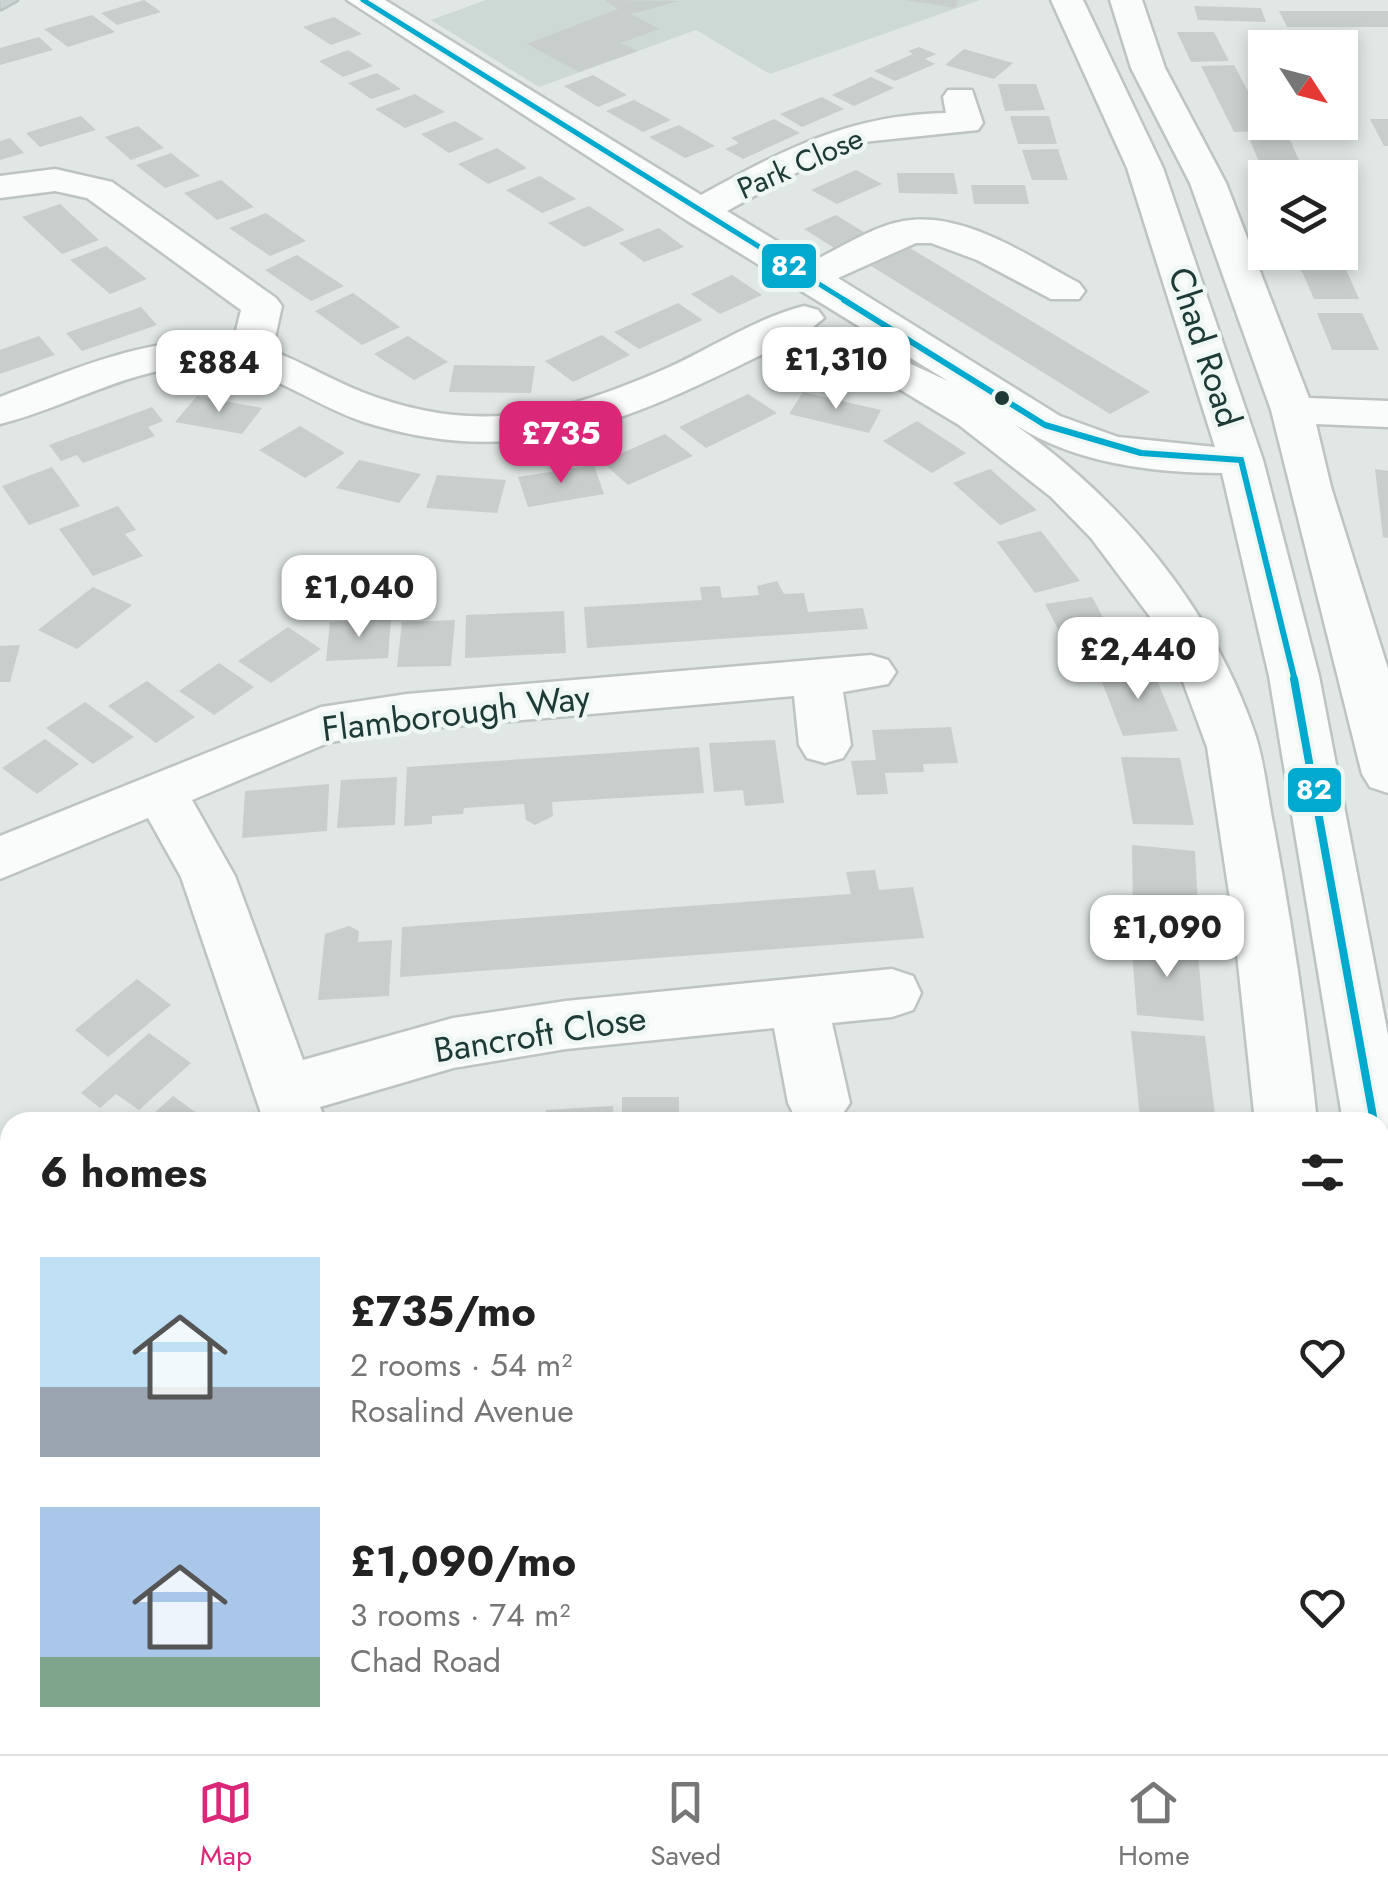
<!DOCTYPE html>
<meta charset="utf-8">
<style>
body{margin:0;font-family:Jost,sans-serif;background:#f6f6f6;color:#222;height:100vh;display:flex;flex-direction:column;font-size:38px;white-space:nowrap}
*{box-sizing:border-box;margin:0}
p{font-size:32px;color:#767676}
.icon{flex:none;width:55px;height:55px;fill:none;stroke:currentColor;stroke-width:2;stroke-linecap:round;stroke-linejoin:round}
.map{position:relative;flex:1;overflow:hidden}
.panel{position:absolute;left:0px;top:1112px;width:1390px;height:642px;display:flex;flex-direction:column;background:#fff;border-radius:30px 30px 0 0;box-shadow:0 5px 15px #0003}
.panel>*{flex:none}
.needle{width:65px;rotate:126deg}
.buttons{position:absolute;left:1248px;top:30px;display:grid;gap:20px}
.buttons a{display:grid;place-items:center;width:110px;height:110px;border-radius:0px;background:#fff;box-shadow:0 5px 15px #0003;font-size:50px}
.price{position:absolute;translate:-50% -85px;padding:0 22px;border-radius:20px;background:#fff;color:#222;font-size:32px;line-height:65px;filter:drop-shadow(0 2px 5px #0008)}
.price::after{content:'';position:absolute;left:50%;top:60px;width:30px;height:22px;margin-left:-15px;background:inherit;clip-path:polygon(0 0,100% 0,50% 100%)}
.price.on{background:#db2777;color:#fff}
ul{padding:0;list-style:none}
li{display:flex;align-items:center;gap:30px;height:250px;padding:0 40px}
li span{display:grid;place-items:center;flex:none;width:280px;height:200px;border-radius:0px;color:#555}
li>.icon{margin-inline-start:auto}
span .icon{width:120px;height:120px;fill:#fffc;stroke-width:1}
li b{font-size:42px}
h2{display:flex;justify-content:space-between;align-items:center;height:120px;padding:0 40px;font-size:42px}
.tabs{display:flex;justify-content:space-around;align-items:center;height:140px;border-top:2px solid #e0e0e0;background:#fff;font-size:28px;color:#767676}
.tabs a{display:grid;justify-items:center;gap:5px}
.tabs .on{color:#db2777}
.map>svg:first-child{display:block}
.built{fill:#cdd9d5}
.building{fill:#c8cecc}
.lines{fill:none;stroke-linecap:round;stroke-linejoin:round}
.minor-casing{stroke:#bdc4c2;stroke-width:5}
.major-casing{stroke:#bac4c2;stroke-width:5}
.minor{fill:#fafbfb;fill-rule:evenodd}
.major{fill:#ccd4d3;fill-rule:evenodd}
.bus-1-far2-casing{stroke:#eef7f3;stroke-width:10}
.bus-1-far1-casing{stroke:#eef7f3;stroke-width:12}
.bus-1-casing{stroke:#eef7f3;stroke-width:15}
.bus-1-far2{stroke:#00a9ce;stroke-width:5}
.bus-1-far1{stroke:#00a9ce;stroke-width:6}
.bus-1{stroke:#00a9ce;stroke-width:8}
.bus-dot{fill:#1e3a36;stroke:#eef7f3;stroke-width:4}
.labels{text-anchor:middle;dominant-baseline:central;stroke-width:9;stroke-linejoin:round;paint-order:stroke}
.far-street-label{font-size:30px;fill:#1e3a36;stroke:#eef7f3}
.street-label{font-size:35px;fill:#1e3a36;stroke:#eef7f3}
.line-badge{stroke:#eef7f3;stroke-width:4}
.badge-label{font-size:28px;text-anchor:middle;font-weight:bold;fill:#fff}
</style>
<div class="map">
<svg width="1388" height="1754" viewBox="0 0 1388 1754">
<rect width="100%" height="100%" fill="#e0e7e5"/>
<polygon class="built" points="486,0 980,0 770,74 696,30 539,87 431,20"/>
<g class="building">
<polygon points="144,0 161,12 117,25 101,13"/>
<polygon points="605,0 679,1 631,14 659,29 621,43 638,51 579,72 527,44 618,9"/>
<polygon points="906,0 958,0 955,8"/>
<polygon points="1194,6 1261,8 1266,22 1198,20"/>
<polygon points="1279,11 1388,11 1388,27 1287,27"/>
<polygon points="92,15 115,32 68,47 44,29"/>
<polygon points="334,17 362,34 331,45 303,27"/>
<polygon points="1177,32 1214,32 1229,61 1191,62"/>
<polygon points="39,37 53,50 0,65 0,48"/>
<polygon points="919,47 936,54 925,59 935,64 895,81 874,71 913,54 908,51"/>
<polygon points="964,49 1013,63 994,79 945,65"/>
<polygon points="348,50 373,66 343,77 319,61"/>
<polygon points="1234,65 1251,97 1269,131 1234,132 1201,66"/>
<polygon points="377,73 401,89 371,99 348,83"/>
<polygon points="593,75 627,95 598,107 564,86"/>
<polygon points="871,77 894,88 854,106 832,95"/>
<polygon points="998,84 1036,84 1045,110 1005,111"/>
<polygon points="415,94 445,112 405,128 375,109"/>
<polygon points="822,97 844,109 802,127 780,114"/>
<polygon points="634,100 671,120 643,132 606,111"/>
<polygon points="81,116 96,130 40,147 26,133"/>
<polygon points="1010,116 1049,116 1057,144 1018,144"/>
<polygon points="774,119 800,133 743,159 725,149 739,143 731,138"/>
<polygon points="1370,119 1388,119 1388,146 1384,146"/>
<polygon points="455,121 484,139 449,153 421,134"/>
<polygon points="679,125 715,146 685,158 649,137"/>
<polygon points="138,126 164,148 131,160 105,137"/>
<polygon points="10,138 24,153 0,160 0,141"/>
<polygon points="1250,140 1290,140 1303,169 1262,169"/>
<polygon points="497,148 527,168 488,184 458,164"/>
<polygon points="1058,149 1068,180 1032,180 1022,150"/>
<polygon points="171,153 200,176 165,188 136,165"/>
<polygon points="856,170 882,184 837,204 811,190"/>
<polygon points="897,173 954,173 958,194 899,193"/>
<polygon points="540,176 576,199 542,213 506,190"/>
<polygon points="221,180 254,207 217,220 184,193"/>
<polygon points="971,185 1025,185 1029,204 974,204"/>
<polygon points="60,204 99,240 62,254 22,217"/>
<polygon points="589,206 625,230 584,247 548,223"/>
<polygon points="266,213 306,241 270,256 229,228"/>
<polygon points="836,215 880,242 847,256 804,229"/>
<polygon points="659,228 684,247 644,262 619,243"/>
<polygon points="106,246 147,279 110,294 70,260"/>
<polygon points="910,248 1088,355 1150,392 1110,414 871,266"/>
<polygon points="297,255 344,286 311,301 265,270"/>
<polygon points="1299,265 1344,265 1359,299 1314,299"/>
<polygon points="732,275 762,295 720,314 691,294"/>
<polygon points="353,293 400,327 362,345 315,311"/>
<polygon points="678,303 703,320 639,349 614,332"/>
<polygon points="141,307 157,325 82,351 66,333"/>
<polygon points="1317,313 1362,313 1379,350 1332,350"/>
<polygon points="602,335 630,355 573,382 545,361"/>
<polygon points="39,336 55,355 0,374 0,350"/>
<polygon points="408,336 448,362 414,380 374,354"/>
<polygon points="454,365 535,366 531,393 449,392"/>
<polygon points="803,392 881,410 869,433 789,414"/>
<polygon points="748,394 777,413 706,448 679,427"/>
<polygon points="197,396 262,408 242,434 175,422"/>
<polygon points="152,407 163,421 148,427 155,436 83,463 77,455 61,461 49,445"/>
<polygon points="917,421 966,453 932,473 883,441"/>
<polygon points="300,426 345,453 305,478 259,450"/>
<polygon points="665,434 693,456 628,485 602,462"/>
<polygon points="359,460 421,474 399,503 336,488"/>
<polygon points="594,465 604,494 528,507 518,477"/>
<polygon points="52,467 80,506 29,525 2,486"/>
<polygon points="990,469 1037,510 1000,525 953,483"/>
<polygon points="1375,469 1388,471 1388,538 1383,537"/>
<polygon points="437,475 506,480 497,513 426,508"/>
<polygon points="118,506 136,530 125,534 143,556 93,576 59,529"/>
<polygon points="1041,531 1080,581 1035,593 997,542"/>
<polygon points="777,581 784,594 804,593 808,612 863,608 868,629 587,648 584,607 702,600 700,587 720,586 722,598 759,595 757,586"/>
<polygon points="93,587 132,605 77,649 38,630"/>
<polygon points="1092,597 1122,652 1074,660 1045,604"/>
<polygon points="564,611 566,653 465,658 466,615"/>
<polygon points="391,619 388,658 326,661 330,622"/>
<polygon points="455,620 451,666 397,667 402,622"/>
<polygon points="288,627 321,649 271,683 238,661"/>
<polygon points="20,645 10,682 0,682 0,646"/>
<polygon points="219,663 254,687 214,715 179,691"/>
<polygon points="1152,668 1178,731 1123,736 1098,672"/>
<polygon points="147,681 195,717 156,743 108,706"/>
<polygon points="85,702 134,737 93,764 46,728"/>
<polygon points="951,727 958,763 923,764 924,772 885,773 888,794 857,795 851,761 876,760 872,730"/>
<polygon points="45,739 79,764 37,794 2,768"/>
<polygon points="775,740 784,803 745,806 743,790 714,792 709,743"/>
<polygon points="699,747 704,793 552,802 553,816 535,825 526,820 524,804 464,808 463,814 432,816 432,824 404,826 407,767"/>
<polygon points="1121,757 1180,758 1194,825 1133,824"/>
<polygon points="397,777 395,825 337,828 341,780"/>
<polygon points="329,784 327,831 242,838 245,791"/>
<polygon points="1132,845 1195,851 1199,925 1133,918"/>
<polygon points="875,870 879,890 913,887 924,938 400,977 402,927 851,894 846,872"/>
<polygon points="349,926 359,931 358,942 392,940 389,996 318,1000 325,934"/>
<polygon points="1131,939 1197,944 1204,1021 1137,1015"/>
<polygon points="137,979 171,1005 108,1057 75,1030"/>
<polygon points="1131,1031 1205,1036 1216,1122 1140,1117"/>
<polygon points="149,1033 191,1063 139,1110 116,1094 100,1108 81,1093"/>
<polygon points="173,1096 209,1122 144,1122"/>
<rect x="622" y="1097" width="57" height="25"/>
<polygon points="613,1106 614,1122 546,1122 546,1110"/>
<polygon points="536,1113 536,1122 470,1122 470,1117"/>
<polygon points="756,1115 757,1122 685,1122 685,1118"/>
<polygon points="0,1532 10,1542 10,1585 0,1595"/>
<polygon points="157,1745 253,1745 258,1754 149,1754"/>
</g>
<g class="lines">
<defs>
<g id="minor">
<path d="M347,0H385L701,195C785,149 849,115 946,113L943,97L948,90H972L983,123L978,130L863,142L805,168L727,211L811,262C841,248 879,222 912,220C970,215 1030,257 1079,283L1085,291L1079,299H1051L977,260L931,243H916L838,278L1060,416L1118,437L1215,447L1127,168L1051,0H1083L1163,168L1263,460L1319,676L1388,1035V1231L1380,1228V1122H1343L1269,676L1222,473C1152,473 1074,463 1014,424C1122,500 1211,606 1254,731C1265,762 1267,796 1274,828C1292,925 1307,1025 1317,1122H1255L1234,926L1207,747L1179,671L1154,622L1091,538L1051,497L959,425L891,384L775,348C631,419 522,473 361,421C314,405 269,369 220,366C141,360 73,406 0,424V397C73,370 153,333 233,343L241,310L87,198L55,191L0,198V176L55,169L112,182L276,298L282,306L272,351C303,362 331,380 362,392C475,436 557,416 665,369C710,349 756,318 804,306L818,310L824,318L807,332L902,360L948,381L686,220Z"/>
<polygon points="1110,0 1142,0 1165,68 1226,183 1309,398 1388,401 1388,427 1316,424 1331,487 1388,669 1388,793 1370,787 1362,774 1271,410 1190,183 1131,68"/>
<polygon points="871,655 888,660 896,672 888,684 843,692 851,745 843,758 825,763 807,758 799,745 794,696 407,730 330,742 192,800 235,876 303,1060 453,1018 566,1001 892,969 913,976 921,993 913,1010 892,1017 832,1023 850,1103 837,1122 797,1121 788,1103 774,1028 566,1049 453,1068 320,1107 326,1122 264,1122 181,877 148,818 0,879 0,836 321,707 407,694"/>
<polygon points="1380,1288 1388,1289 1388,1351 1380,1350"/>
<polygon points="1380,1549 1388,1552 1388,1626 1380,1623"/>
<polygon points="10,1594 10,1670 0,1674 0,1598"/>
<polygon points="500,1745 582,1745 585,1754 504,1754"/>
</g>
<polygon id="major" points="0,0 17,0 1,9"/>
</defs>
<use href="#minor" class="minor-casing"/>
<use href="#major" class="major-casing"/>
<use href="#minor" class="minor"/>
<use href="#major" class="major"/>
<defs>
<polyline id="bus-1-far2" points="363,0 848,302"/>
<g id="bus-1-far1">
<polyline points="844,300 1045,425 1141,453 1241,460"/>
<polyline points="1241,460 1295,681"/>
</g>
<polyline id="bus-1" points="1294,679 1374,1122"/>
</defs>
<use href="#bus-1-far2" class="bus-1-far2-casing"/>
<use href="#bus-1-far1" class="bus-1-far1-casing"/>
<use href="#bus-1" class="bus-1-casing"/>
<use href="#bus-1-far2" class="bus-1-far2"/>
<use href="#bus-1-far1" class="bus-1-far1"/>
<use href="#bus-1" class="bus-1"/>
</g>
<circle class="bus-dot" cx="1002" cy="398" r="9"/>
<g class="labels">
<g class="far-street-label">
<text transform="translate(800 163) rotate(-24)">Park Close</text>
</g>
<g class="street-label">
<text transform="translate(1205 347) rotate(72)">Chad Road</text>
<text transform="translate(456 713) rotate(-7)">Flamborough Way</text>
<text transform="translate(540 1034) rotate(-9)">Bancroft Close</text>
</g>
</g>
<g class="line-badge">
<rect x="760" y="242" width="58" height="48" rx="10" fill="#00a9ce"/>
<rect x="1286" y="766" width="57" height="48" rx="10" fill="#00a9ce"/>
</g>
<g class="badge-label">
<text x="789" y="275">82</text>
<text x="1314" y="799">82</text>
</g>
</svg>
<div class="buttons">
<a><svg class="needle" viewBox="-14 -14 28 28"><path d="M0-13l5 13h-10z" fill="#e53935"/><path d="M0 13l5-13h-10z" fill="#767676"/></svg></a>
<a><svg class="icon" aria-label="layers" viewBox="0 0 24 24"><path d="M12 4l9 5-9 5-9-5zM3 14l9 5 9-5"/></svg></a>
</div>
<b class="price" style="left:836px;top:412px">£1,310</b>
<b class="price" style="left:219px;top:415px">£884</b>
<b class="price on" style="left:561px;top:486px">£735</b>
<b class="price" style="left:359px;top:640px">£1,040</b>
<b class="price" style="left:1138px;top:702px">£2,440</b>
<b class="price" style="left:1167px;top:980px">£1,090</b>
<section class="panel">
<h2>6 homes<svg class="icon" aria-label="filters" viewBox="0 0 24 24"><path d="M4 7h16M4 17h16"/><circle cx="9" cy="7" r="2"/><circle cx="15" cy="17" r="2"/></svg></h2>
<ul>
<li><span style="background:linear-gradient(#bfe0f5 65%,#9aa5b1 0)"><svg class="icon" aria-label="home" viewBox="0 0 24 24"><path d="M3 11l9-7 9 7M6 9v11h12V9"/></svg></span><div><b>£735/mo</b><p>2 rooms · 54 m²</p><p>Rosalind Avenue</p></div><svg class="icon" aria-label="heart" viewBox="0 0 24 24"><path d="M12 20l-8-8c-3-5 5-10 8-4 3-6 11-1 8 4z"/></svg></li>
<li><span style="background:linear-gradient(#a9c7e8 75%,#7fa58c 0)"><svg class="icon" aria-label="home" viewBox="0 0 24 24"><path d="M3 11l9-7 9 7M6 9v11h12V9"/></svg></span><div><b>£1,090/mo</b><p>3 rooms · 74 m²</p><p>Chad Road</p></div><svg class="icon" aria-label="heart" viewBox="0 0 24 24"><path d="M12 20l-8-8c-3-5 5-10 8-4 3-6 11-1 8 4z"/></svg></li>
</ul>
</section>
</div>
<nav class="tabs">
<a class="on"><svg class="icon" aria-label="map" viewBox="0 0 24 24"><path d="M3 6l6-2 6 2 6-2v14l-6 2-6-2-6 2zM9 4v14M15 6v14"/></svg>Map</a>
<a><svg class="icon" aria-label="saved" viewBox="0 0 24 24"><path d="M7 4h10v16l-5-4-5 4z"/></svg>Saved</a>
<a><svg class="icon" aria-label="home" viewBox="0 0 24 24"><path d="M3 11l9-7 9 7M6 9v11h12V9"/></svg>Home</a>
</nav>
